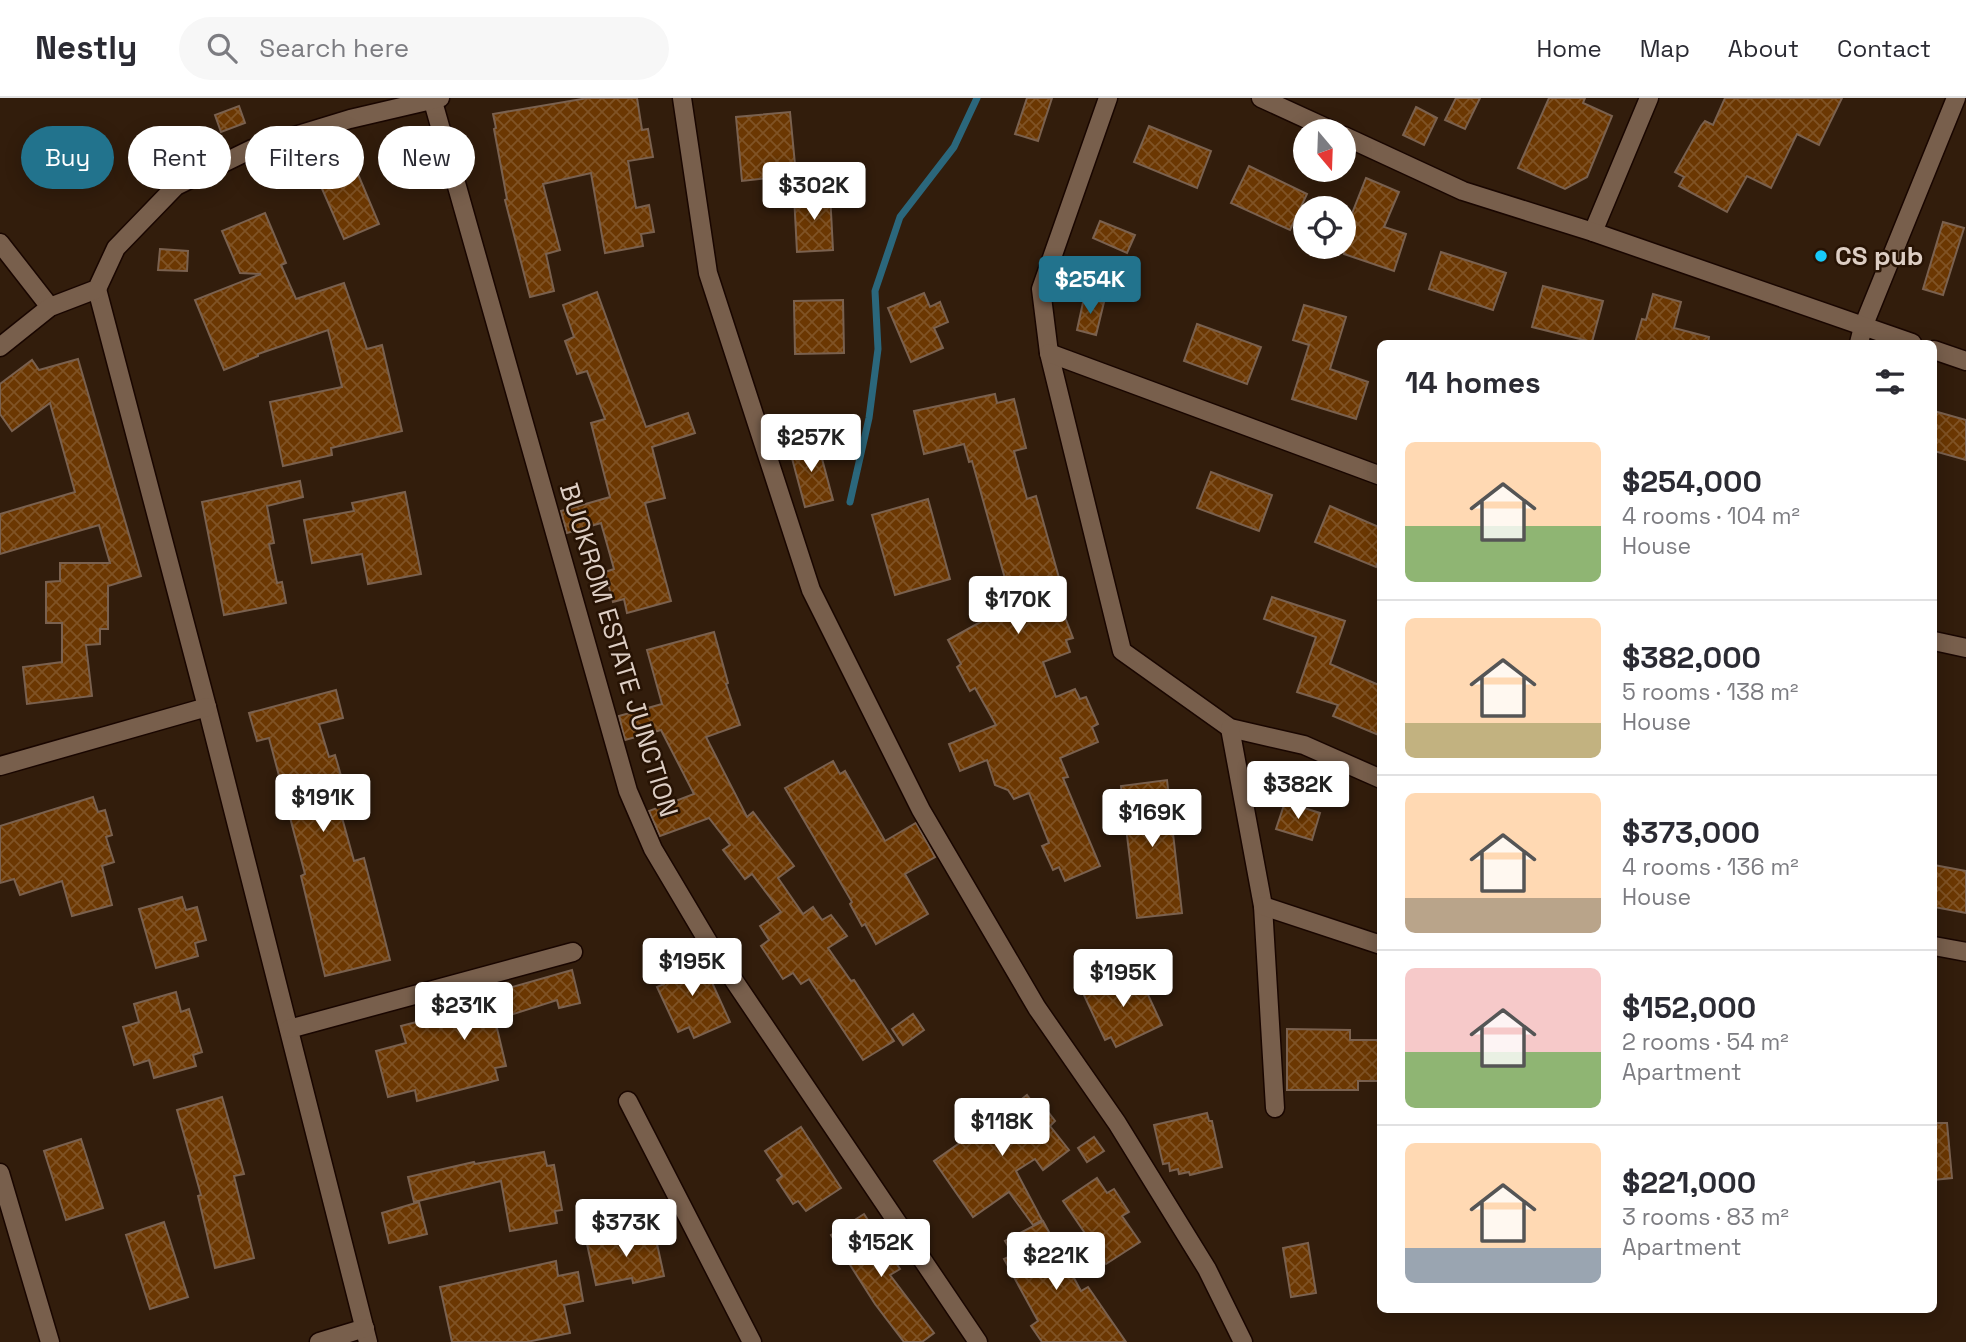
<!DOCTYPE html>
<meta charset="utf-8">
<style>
body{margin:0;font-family:"Space Grotesk",sans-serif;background:#f7f7f7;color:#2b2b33;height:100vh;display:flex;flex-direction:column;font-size:26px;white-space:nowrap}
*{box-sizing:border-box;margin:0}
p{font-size:23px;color:#7c7c81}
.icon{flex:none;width:38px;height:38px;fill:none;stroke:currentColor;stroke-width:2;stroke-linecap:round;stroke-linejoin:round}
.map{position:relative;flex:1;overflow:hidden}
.side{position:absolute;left:1377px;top:242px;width:560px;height:973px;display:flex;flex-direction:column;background:#fff;border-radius:10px;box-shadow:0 4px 18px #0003}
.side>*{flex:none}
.hud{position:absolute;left:21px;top:28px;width:665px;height:63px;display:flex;gap:14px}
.needle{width:46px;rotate:161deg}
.tools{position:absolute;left:1293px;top:21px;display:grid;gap:14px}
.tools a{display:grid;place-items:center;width:63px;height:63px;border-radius:50%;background:#fff;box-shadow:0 4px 18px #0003;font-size:35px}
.price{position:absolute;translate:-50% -60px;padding:0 16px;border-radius:7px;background:#fff;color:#222;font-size:23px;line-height:46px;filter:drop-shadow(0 2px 4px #0008)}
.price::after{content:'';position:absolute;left:50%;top:42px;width:21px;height:16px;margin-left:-10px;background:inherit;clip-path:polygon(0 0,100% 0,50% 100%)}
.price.on{background:#22738d;color:#fff}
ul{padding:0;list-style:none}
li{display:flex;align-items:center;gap:21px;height:175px;padding:0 28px}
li+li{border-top:2px solid #e1e1e2}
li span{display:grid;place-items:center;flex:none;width:196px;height:140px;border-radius:10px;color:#555}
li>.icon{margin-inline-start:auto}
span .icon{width:84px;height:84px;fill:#fffc;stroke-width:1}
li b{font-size:30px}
h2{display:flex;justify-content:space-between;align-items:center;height:84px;padding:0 28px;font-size:30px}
.tag{padding:0 24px;border-radius:32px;background:#fff;box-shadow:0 4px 18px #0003;font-size:24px;line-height:63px}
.tag.on{background:#22738d;color:#fff}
header{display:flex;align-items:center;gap:42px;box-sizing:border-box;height:98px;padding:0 35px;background:#fff;border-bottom:2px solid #e1e1e2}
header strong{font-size:33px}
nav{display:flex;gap:38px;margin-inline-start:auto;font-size:24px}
.search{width:490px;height:63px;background:#f7f7f7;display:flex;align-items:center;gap:18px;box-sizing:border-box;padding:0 24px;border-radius:38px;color:#7c7c81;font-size:26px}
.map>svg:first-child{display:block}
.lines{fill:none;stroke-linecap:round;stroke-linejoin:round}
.stream{stroke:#2b677c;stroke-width:7}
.building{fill:url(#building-cross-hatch);stroke:#7a614f;stroke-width:2}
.street-casing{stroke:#190600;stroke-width:21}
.secondary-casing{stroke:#190600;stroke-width:21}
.street{stroke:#785f4c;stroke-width:18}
.secondary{stroke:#785f4c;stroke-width:18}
.poi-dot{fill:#17cafb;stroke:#271304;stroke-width:2.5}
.labels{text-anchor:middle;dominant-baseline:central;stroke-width:5;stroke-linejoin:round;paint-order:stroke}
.poi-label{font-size:26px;font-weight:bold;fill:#ddcec4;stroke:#271304;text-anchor:start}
.street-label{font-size:26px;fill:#ddcec4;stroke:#271304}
</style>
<header>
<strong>Nestly</strong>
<div class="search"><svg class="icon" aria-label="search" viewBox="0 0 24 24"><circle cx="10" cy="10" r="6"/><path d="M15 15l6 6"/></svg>Search here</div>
<nav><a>Home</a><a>Map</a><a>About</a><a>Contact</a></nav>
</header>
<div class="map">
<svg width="1966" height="1244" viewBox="0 0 1966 1244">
<defs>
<pattern id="building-cross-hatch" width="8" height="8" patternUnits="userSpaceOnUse" patternTransform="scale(1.75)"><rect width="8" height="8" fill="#6b3702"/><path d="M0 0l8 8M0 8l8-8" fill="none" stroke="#805325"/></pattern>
</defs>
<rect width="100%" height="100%" fill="#321d0c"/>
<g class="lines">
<polyline class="stream" points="850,404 869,320 878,251 875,193 900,119 954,49 977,0"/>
</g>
<g class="building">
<polygon points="588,0 637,0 642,32 648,31 653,59 628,63 636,110 649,107 654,134 641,136 643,148 605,155 591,75 543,86 560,152 546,156 554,193 530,199 505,102 507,101 494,31 496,30 493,16"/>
<polygon points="1027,0 1052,0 1038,43 1015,36"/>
<polygon points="1456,0 1480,0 1465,31 1445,22"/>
<polygon points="1549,0 1585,0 1583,5 1612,18 1587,79 1565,91 1518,70"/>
<polygon points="1725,0 1842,0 1819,47 1797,36 1771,90 1747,78 1727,114 1679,88 1684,79 1675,74 1701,28 1705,23 1713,27"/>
<polygon points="239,8 245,25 221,34 215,17"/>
<polygon points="1416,9 1437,20 1424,47 1403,37"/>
<polygon points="790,14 796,77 742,83 736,19"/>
<polygon points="1149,28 1211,53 1197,90 1134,64"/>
<polygon points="352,62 379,126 344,141 316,77"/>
<polygon points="1249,68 1307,96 1290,132 1231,105"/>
<polygon points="1366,80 1399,94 1384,129 1406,136 1394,173 1344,156 1344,116 1351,118"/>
<polygon points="830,95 833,152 797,154 794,97"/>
<polygon points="265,115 286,165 281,167 296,201 344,185 367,251 382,247 402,333 331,350 332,357 283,368 270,304 342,289 328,232 258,256 258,258 224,272 195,202 261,176 240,175 222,133"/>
<polygon points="1100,123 1135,137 1127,155 1093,140"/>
<polygon points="1943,124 1964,130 1943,197 1923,191"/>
<polygon points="160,151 188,153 187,173 158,172"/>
<polygon points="1441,154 1506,175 1493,212 1429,191"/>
<polygon points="1543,188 1603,203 1592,244 1532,229"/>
<polygon points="597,194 646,329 688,315 695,335 652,349 665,400 645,405 671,503 627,515 624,501 613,504 605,474 614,471 601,425 567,435 561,413 610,399 591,325 605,321 587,273 577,276 565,243 574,239 563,207"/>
<polygon points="924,195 930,209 940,204 948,224 934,230 943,250 911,264 888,210"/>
<polygon points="1653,196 1681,204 1674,230 1709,239 1708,245 1635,245 1642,221 1646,222"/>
<polygon points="1084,200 1104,204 1096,237 1077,232"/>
<polygon points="843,202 844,255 795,256 794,203"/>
<polygon points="1304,207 1346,219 1330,271 1368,284 1356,321 1292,301 1309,247 1293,242"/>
<polygon points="1197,226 1261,249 1247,286 1184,263"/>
<polygon points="78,261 141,478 108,488 108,531 100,531 100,546 86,547 92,598 27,606 23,569 62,564 62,525 46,525 46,484 60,483 60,465 110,465 99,427 0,456 0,416 75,394 50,305 12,333 0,316 0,286 32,262 39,272"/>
<polygon points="995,296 997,305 1014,301 1026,350 1014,353 1027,401 1036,398 1063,494 1056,496 1073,540 1066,542 1070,554 1043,564 1056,599 1075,591 1080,601 1086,599 1098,626 1092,629 1098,644 1060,660 1068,679 1063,680 1100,768 1065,783 1059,769 1053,772 1042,748 1049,745 1029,695 1014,701 1008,692 995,687 987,662 960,673 949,646 996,627 975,590 970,593 957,569 961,566 948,542 1006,510 1004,505 1011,502 972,363 969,364 964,346 924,356 914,313"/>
<polygon points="1934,313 1966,322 1966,362 1934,353"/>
<polygon points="817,342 833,402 805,409 789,349"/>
<polygon points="1211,374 1272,397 1259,433 1197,410"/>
<polygon points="300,383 303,399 267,408 274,445 269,446 277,485 282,484 286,505 224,517 202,404"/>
<polygon points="405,394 421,476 368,486 362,456 312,465 304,422 354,413 352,405"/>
<polygon points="928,401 950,481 895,497 872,417"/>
<polygon points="1330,408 1381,430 1381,457 1376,469 1315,444"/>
<polygon points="1272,499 1345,523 1330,566 1381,588 1381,638 1333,618 1338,607 1297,594 1316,539 1264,521"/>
<polygon points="714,534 728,585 726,586 740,627 706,639 747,719 753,714 794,768 778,780 803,816 813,809 822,822 831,817 847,838 828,850 851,883 854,882 894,943 863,962 809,881 801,886 793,875 783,881 761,848 769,842 760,828 781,814 752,776 745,781 723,752 730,747 709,720 660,738 649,713 694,696 661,632 625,642 619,618 662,606 647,552"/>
<polygon points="336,592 343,620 319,626 329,659 335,657 346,695 336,698 354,763 364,760 390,862 325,878 301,778 305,776 269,640 257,643 249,615"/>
<polygon points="833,663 840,676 845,673 885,743 916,725 935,759 905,776 928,816 876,846 865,826 862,828 850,806 852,804 785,690"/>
<polygon points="1167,682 1182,815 1137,820 1121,688"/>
<polygon points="93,699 98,714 105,712 112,737 106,739 114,764 102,768 112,807 72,818 62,783 20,797 14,781 0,785 0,728"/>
<polygon points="1285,704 1320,715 1312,742 1276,731"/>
<polygon points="1934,767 1966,773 1966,815 1934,809"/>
<polygon points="182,799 186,812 197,809 206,842 195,845 198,858 156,870 139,811"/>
<polygon points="699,856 730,924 694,940 689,929 678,934 657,889 664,886 659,874"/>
<polygon points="1136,871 1162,927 1116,949 1111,939 1105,942 1083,895"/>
<polygon points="572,872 580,905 559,910 557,902 495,922 506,968 495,970 498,982 417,1003 415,992 388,999 376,953 406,945 401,928 498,903 495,894"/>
<polygon points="176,894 181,914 189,911 202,954 193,957 196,968 154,980 149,962 134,967 123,929 139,924 134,906"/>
<polygon points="913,916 924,932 903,947 892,931"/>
<polygon points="1287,931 1350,932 1350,942 1381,942 1381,983 1358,983 1358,992 1287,992"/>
<polygon points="1027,997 1037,1010 1042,1006 1055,1023 1050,1028 1069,1052 1043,1072 1035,1061 1016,1073 1042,1122 1033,1127 1009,1094 973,1119 934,1063 968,1039 966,1037 986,1022 989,1026"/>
<polygon points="222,999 244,1076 234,1078 254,1160 215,1170 198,1098 201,1097 177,1012"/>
<polygon points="1207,1015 1209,1023 1212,1023 1222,1069 1190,1077 1189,1074 1179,1076 1178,1071 1170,1073 1169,1065 1163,1066 1154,1027"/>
<polygon points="1934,1025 1947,1025 1952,1080 1934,1082"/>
<polygon points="801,1029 841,1090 806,1113 798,1103 793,1106 777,1082 782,1078 765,1053"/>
<polygon points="1094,1039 1104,1053 1087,1064 1078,1050"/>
<polygon points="81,1041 103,1110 66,1122 44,1053"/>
<polygon points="544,1054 547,1068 554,1067 562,1112 555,1113 557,1125 510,1133 501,1083 414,1104 408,1079 474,1064 475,1066"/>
<polygon points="1097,1080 1107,1095 1114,1091 1129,1114 1122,1118 1140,1144 1106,1166 1063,1103"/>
<polygon points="419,1104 427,1136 389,1145 382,1115"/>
<polygon points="864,1116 900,1171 890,1177 934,1235 922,1244 904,1244 875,1206 831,1137"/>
<polygon points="1043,1123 1081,1193 1088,1189 1126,1244 1042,1244 1031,1228 1038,1223 1004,1161 1013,1157 1005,1143"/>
<polygon points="164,1124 188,1199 150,1211 126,1137"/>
<polygon points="654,1132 664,1178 633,1185 632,1180 596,1187 587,1146"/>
<polygon points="1308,1145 1316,1195 1291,1199 1283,1150"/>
<polygon points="556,1163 558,1178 578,1174 583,1203 564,1207 570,1235 527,1244 452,1244 440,1189"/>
</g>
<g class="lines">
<defs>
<g id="street">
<polyline points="432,0 628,693 653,751 710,847 978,1244"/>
<polyline points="682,0 708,175 811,492 921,712 1037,910 1117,1025 1207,1171 1243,1244"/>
<polyline points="1108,0 1041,191 1049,255 1122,553 1230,630 1304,647 1381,681"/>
<polyline points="1593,134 1649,0"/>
<polyline points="0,145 50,209"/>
<polyline points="97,191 207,609 368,1244"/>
<polyline points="1859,245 1863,229 1956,0"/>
<polyline points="0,249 50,209 97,191 116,150 176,88 252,51 350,21 440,0"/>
<polyline points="1049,255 1381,378"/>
<polyline points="1934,543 1966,550"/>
<polyline points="1230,630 1263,808 1275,1010"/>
<polyline points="0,668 207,609"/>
<polyline points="1263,808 1381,847"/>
<polyline points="1934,848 1966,854"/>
<polyline points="289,931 573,854"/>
<polyline points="628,1003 752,1244"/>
<polyline points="0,1075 50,1244"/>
<polyline points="319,1244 365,1230"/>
</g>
<g id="secondary">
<polyline points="1261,0 1333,33"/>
<polyline points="1344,38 1463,93 1593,134 1912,245"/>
<polyline points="1934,252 1966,263"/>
</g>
</defs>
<use href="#street" class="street-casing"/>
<use href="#secondary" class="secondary-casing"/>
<use href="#street" class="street"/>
<use href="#secondary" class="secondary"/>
</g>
<circle class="poi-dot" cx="1821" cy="158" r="7"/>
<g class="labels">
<g class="poi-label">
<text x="1835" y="158">CS pub</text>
</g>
<g class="street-label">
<text transform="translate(619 552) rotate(73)">BUOKROM ESTATE JUNCTION</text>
</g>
</g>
</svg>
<div class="tools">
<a><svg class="needle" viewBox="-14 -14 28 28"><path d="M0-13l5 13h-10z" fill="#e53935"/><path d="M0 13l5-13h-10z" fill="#7c7c81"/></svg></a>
<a><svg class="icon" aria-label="locate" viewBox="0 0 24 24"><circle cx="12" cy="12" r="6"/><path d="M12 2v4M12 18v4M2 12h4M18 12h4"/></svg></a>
</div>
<b class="price" style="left:814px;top:124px">$302K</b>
<b class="price on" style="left:1090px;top:218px">$254K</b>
<b class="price" style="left:811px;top:376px">$257K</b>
<b class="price" style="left:1018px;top:538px">$170K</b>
<b class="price" style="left:1298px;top:723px">$382K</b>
<b class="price" style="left:323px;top:736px">$191K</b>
<b class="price" style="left:1152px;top:751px">$169K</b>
<b class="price" style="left:692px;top:900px">$195K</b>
<b class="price" style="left:1123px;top:911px">$195K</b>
<b class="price" style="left:464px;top:944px">$231K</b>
<b class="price" style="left:1002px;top:1060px">$118K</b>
<b class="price" style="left:626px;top:1161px">$373K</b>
<b class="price" style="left:881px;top:1181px">$152K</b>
<b class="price" style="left:1056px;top:1194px">$221K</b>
<div class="hud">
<a class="tag on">Buy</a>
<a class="tag">Rent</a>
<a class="tag">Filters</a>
<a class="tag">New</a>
</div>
<section class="side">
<h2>14 homes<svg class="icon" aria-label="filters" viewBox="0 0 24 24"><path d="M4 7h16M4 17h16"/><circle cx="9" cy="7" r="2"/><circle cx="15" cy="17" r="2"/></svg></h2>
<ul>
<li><span style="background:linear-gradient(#ffd9b3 60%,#8fb573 0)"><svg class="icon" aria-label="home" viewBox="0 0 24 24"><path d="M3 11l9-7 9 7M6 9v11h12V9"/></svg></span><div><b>$254,000</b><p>4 rooms · 104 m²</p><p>House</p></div></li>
<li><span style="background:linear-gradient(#ffd9b3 75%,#c2b280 0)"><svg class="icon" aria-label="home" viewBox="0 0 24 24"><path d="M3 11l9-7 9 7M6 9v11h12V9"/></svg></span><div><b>$382,000</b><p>5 rooms · 138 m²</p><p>House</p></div></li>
<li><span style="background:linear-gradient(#ffd9b3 75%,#b9a48a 0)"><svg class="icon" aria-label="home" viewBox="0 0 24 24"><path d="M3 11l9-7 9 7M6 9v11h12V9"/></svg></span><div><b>$373,000</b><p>4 rooms · 136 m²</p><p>House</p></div></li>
<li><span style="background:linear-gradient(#f6c9c9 60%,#8fb573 0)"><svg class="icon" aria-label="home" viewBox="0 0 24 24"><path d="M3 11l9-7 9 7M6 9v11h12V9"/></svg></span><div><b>$152,000</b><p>2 rooms · 54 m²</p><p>Apartment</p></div></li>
<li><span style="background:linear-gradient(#ffd9b3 75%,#9aa5b1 0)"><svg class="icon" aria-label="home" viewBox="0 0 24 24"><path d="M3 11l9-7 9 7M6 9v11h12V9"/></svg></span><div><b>$221,000</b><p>3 rooms · 83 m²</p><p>Apartment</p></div></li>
</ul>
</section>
</div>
